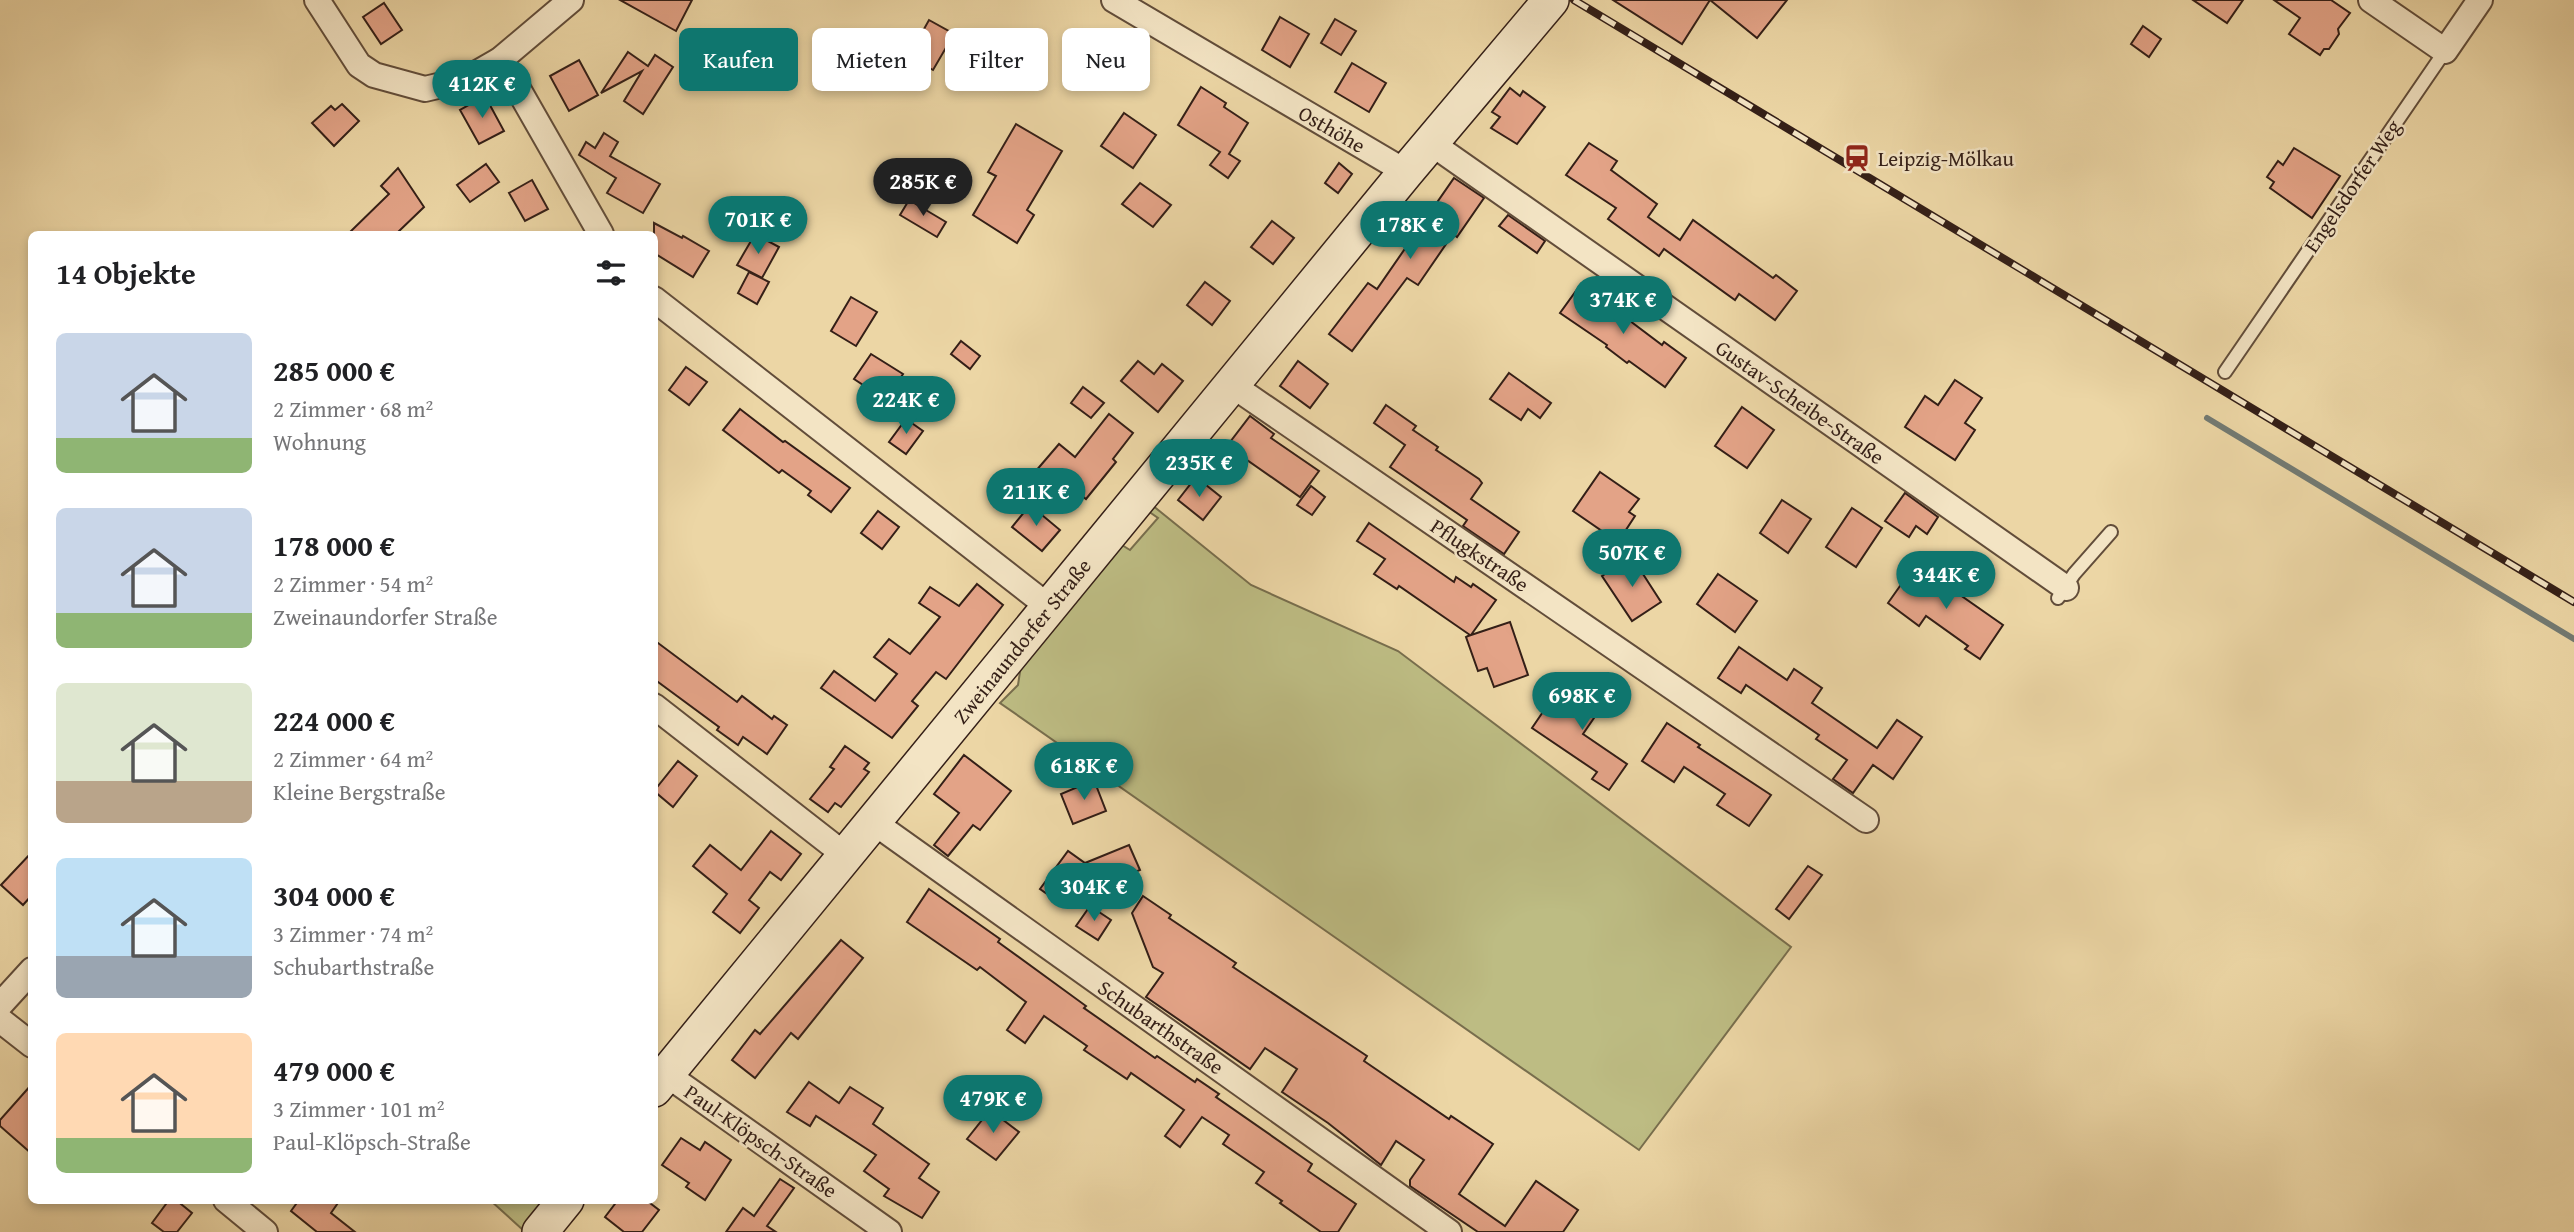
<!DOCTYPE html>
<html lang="de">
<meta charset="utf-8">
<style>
body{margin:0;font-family:"Gentium Book Plus",serif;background:#f2f2f2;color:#202124;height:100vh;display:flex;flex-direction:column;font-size:26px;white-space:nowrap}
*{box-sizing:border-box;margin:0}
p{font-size:23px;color:#757577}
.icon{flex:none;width:38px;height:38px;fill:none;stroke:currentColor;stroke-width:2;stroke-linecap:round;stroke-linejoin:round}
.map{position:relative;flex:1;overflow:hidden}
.panel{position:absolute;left:28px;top:231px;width:630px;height:973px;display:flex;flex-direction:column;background:#fff;border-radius:10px;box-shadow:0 4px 10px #0003}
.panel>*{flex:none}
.hud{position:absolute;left:679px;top:28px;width:665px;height:63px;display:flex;gap:14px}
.price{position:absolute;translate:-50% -60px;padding:0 16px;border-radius:24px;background:#0f766e;color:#fff;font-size:23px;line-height:46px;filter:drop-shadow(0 2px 4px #0008)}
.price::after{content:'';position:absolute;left:50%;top:42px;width:21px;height:16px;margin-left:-10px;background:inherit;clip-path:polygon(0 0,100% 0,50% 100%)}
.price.on{background:#222;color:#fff}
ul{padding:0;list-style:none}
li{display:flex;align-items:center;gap:21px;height:175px;padding:0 28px}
li span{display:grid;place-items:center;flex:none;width:196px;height:140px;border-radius:10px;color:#555}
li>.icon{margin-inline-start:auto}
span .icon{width:84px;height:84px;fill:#fffc;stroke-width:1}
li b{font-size:30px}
h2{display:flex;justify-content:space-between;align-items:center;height:84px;padding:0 28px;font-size:30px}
.pill{padding:0 24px;border-radius:10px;background:#fff;box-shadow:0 4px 10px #0003;font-size:24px;line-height:63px}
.pill.on{background:#0f766e;color:#fff}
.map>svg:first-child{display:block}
.green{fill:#bdbc83;stroke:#786e4d;stroke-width:2}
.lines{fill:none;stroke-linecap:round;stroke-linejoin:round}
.stream{stroke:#727a73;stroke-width:6}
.building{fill:#e3a387;stroke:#341f17;stroke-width:2}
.lane-casing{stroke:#624d3a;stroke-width:16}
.street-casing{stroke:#624d3a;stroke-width:28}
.secondary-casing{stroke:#341f17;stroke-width:38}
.lane{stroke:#f3e4c4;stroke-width:12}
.street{stroke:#f3e4c4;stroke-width:24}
.secondary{stroke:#f3e4c4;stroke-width:35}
.rail-casing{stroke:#341f17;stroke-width:8}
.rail{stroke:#f3e4c4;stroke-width:5;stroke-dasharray:16;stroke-linecap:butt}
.labels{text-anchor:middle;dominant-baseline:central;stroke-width:5;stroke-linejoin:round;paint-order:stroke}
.street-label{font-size:21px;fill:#341f17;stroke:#f3e4c4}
.poi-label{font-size:21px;fill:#341f17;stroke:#f3e4c4;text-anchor:start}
</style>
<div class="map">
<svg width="2574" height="1232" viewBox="0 0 2574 1232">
<rect width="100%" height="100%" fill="#ecd6a5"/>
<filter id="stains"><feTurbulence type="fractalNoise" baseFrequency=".00286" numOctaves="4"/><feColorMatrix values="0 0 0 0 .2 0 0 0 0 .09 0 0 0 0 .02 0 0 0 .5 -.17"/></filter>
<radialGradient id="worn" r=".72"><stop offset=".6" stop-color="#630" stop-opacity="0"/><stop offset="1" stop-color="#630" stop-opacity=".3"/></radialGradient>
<g class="green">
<polygon points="1152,505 1251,585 1398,651 1791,947 1639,1150 1000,703 1018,685 1022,659 1117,542 1130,550 1158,518 1148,511"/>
<polygon points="542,1200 545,1203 523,1230 491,1201"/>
</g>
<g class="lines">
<polyline class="stream" points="2207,418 2574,639"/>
</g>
<g class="building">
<polygon points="620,0 692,0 676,31"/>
<polygon points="1613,0 1787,0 1757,38 1710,0 1682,44"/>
<polygon points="2193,0 2243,0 2227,23"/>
<polygon points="2274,0 2331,0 2350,13 2338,29 2339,34 2329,49 2324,49 2320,55 2289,34 2300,18"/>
<polygon points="384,3 402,30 381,44 363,17"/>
<polygon points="1280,17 1309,34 1290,67 1262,50"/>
<polygon points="1335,19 1356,31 1341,55 1321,43"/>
<polygon points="929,20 954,34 933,70 909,56"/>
<polygon points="2143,26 2161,39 2149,57 2131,44"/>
<polygon points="628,52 648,66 655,55 673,67 643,114 624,101 642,71 601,93"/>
<polygon points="579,60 598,95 569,111 550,76"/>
<polygon points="1352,63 1386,83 1369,112 1335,92"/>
<polygon points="1201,87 1226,103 1224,107 1248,123 1229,154 1240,161 1228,178 1210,165 1220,152 1178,125"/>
<polygon points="1510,88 1520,96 1523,91 1545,107 1517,144 1491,128 1500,117 1492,112"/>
<polygon points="485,96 504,131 479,144 460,110"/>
<polygon points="342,104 359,121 334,146 312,123 331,106 335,110"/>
<polygon points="1124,113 1156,135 1133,168 1101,146"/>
<polygon points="1016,124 1062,151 1027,210 1034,215 1017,243 973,215 996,176 988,172"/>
<polygon points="604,133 618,142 610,156 660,184 643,213 607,193 616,178 579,155 586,142 595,148"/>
<polygon points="1589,143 1617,161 1611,170 1657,204 1648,217 1680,240 1693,220 1773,278 1776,275 1797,291 1775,320 1739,294 1735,300 1664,249 1659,256 1608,219 1616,208 1566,175"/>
<polygon points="2294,148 2340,176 2312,218 2270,188 2274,182 2267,177 2278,161 2283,165"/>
<polygon points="1339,163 1352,174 1338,193 1325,183"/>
<polygon points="486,164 499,182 470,202 457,185"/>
<polygon points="398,168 424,207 396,234 348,234 389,194 381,186"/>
<polygon points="1454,178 1484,198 1457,237 1453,234 1418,285 1407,278 1352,351 1329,334 1368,283 1377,289"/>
<polygon points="532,180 548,209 525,221 509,193"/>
<polygon points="1140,183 1171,205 1153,227 1122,204"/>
<polygon points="909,200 946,222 937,237 900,215"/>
<polygon points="1508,215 1545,241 1537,253 1499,226"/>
<polygon points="1272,221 1294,238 1273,264 1251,247"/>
<polygon points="654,223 682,238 683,236 709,251 693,277 654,253"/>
<polygon points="755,234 779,247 762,278 737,265"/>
<polygon points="749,272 769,282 757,304 738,293"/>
<polygon points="1205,282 1230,301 1212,325 1187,305"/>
<polygon points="1581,284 1662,345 1664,342 1686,358 1665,387 1629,361 1627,363 1606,347 1607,345 1560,313"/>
<polygon points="851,297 877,312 856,346 831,331"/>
<polygon points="961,341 980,356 970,369 951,354"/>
<polygon points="871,354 903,374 886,400 854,379"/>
<polygon points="1138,361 1154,374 1162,364 1183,381 1158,412 1121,381"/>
<polygon points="1298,361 1328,384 1310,408 1280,386"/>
<polygon points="686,367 707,382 689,405 669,390"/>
<polygon points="1509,373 1551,403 1540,418 1528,409 1521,420 1490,399"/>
<polygon points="1955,380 1982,398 1965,423 1975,430 1955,460 1905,427 1925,396 1938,405"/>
<polygon points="1083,387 1104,403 1091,418 1071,403"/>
<polygon points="1386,405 1416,426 1413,430 1438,447 1436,450 1479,479 1482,483 1471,499 1519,532 1504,554 1463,526 1467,520 1390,467 1405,445 1374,423"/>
<polygon points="1742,407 1774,430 1747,468 1715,446"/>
<polygon points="740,409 783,442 785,441 850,488 831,512 808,495 811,491 782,470 779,473 723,430"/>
<polygon points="1109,414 1133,433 1113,459 1116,462 1086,499 1063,481 1044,504 1023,486 1059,444 1075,457"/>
<polygon points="1250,416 1274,434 1271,438 1319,471 1300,497 1227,446"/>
<polygon points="906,419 923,431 906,454 889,442"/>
<polygon points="1600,472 1639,499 1629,512 1635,516 1618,542 1573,511"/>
<polygon points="1196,477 1221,497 1203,520 1178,500"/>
<polygon points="1311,486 1325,497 1312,515 1297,505"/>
<polygon points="1905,493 1938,517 1927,534 1916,526 1909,537 1885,521"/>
<polygon points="1782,500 1811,519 1788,553 1760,533"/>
<polygon points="1030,505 1060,530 1042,551 1012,527"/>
<polygon points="1852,508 1882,528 1856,567 1826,547"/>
<polygon points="878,511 899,527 882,549 861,533"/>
<polygon points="1369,523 1454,582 1456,577 1471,587 1473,584 1496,600 1471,635 1510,622 1528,675 1494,687 1487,668 1478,671 1466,637 1470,635 1399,586 1397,589 1374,574 1385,559 1357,541"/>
<polygon points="1632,557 1661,602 1632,621 1602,576"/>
<polygon points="1912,569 1927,579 1930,574 2003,625 1980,659 1965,649 1968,646 1926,616 1919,626 1888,603"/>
<polygon points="1718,574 1757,601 1735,632 1697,604"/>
<polygon points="977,584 1003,605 946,679 936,672 912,701 918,706 892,738 821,688 834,671 875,701 897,674 874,657 889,639 910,654 940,617 919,603 930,587 959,606"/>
<polygon points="654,640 737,702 742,696 772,719 774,716 787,725 767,754 743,737 738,745 717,730 719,727 654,679"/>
<polygon points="1739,647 1787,680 1794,669 1822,688 1812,703 1877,748 1897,720 1922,737 1893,779 1873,765 1853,793 1833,779 1847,760 1816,739 1819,735 1746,685 1741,693 1718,678"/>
<polygon points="1600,674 1616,686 1583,734 1627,764 1609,790 1592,779 1597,772 1532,728 1549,703 1557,708 1562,700 1575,709"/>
<polygon points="1667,723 1700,745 1698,747 1771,795 1749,826 1717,805 1725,794 1684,767 1674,782 1642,761"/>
<polygon points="845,746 869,763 864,769 869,772 841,807 835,803 828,812 810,799 834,769 830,767"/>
<polygon points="964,755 1011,791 980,830 973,825 948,856 934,845 959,813 934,794"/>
<polygon points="678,761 697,776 673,807 654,791"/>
<polygon points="1094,780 1106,811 1073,824 1061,794"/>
<polygon points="771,831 801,854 781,880 770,872 749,900 759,908 740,933 713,912 727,894 693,866 710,845 741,870"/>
<polygon points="1129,845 1140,870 1118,879 1112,865 1095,889 1060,903 1040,889 1068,851 1085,863"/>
<polygon points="32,852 32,895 23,905 1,885"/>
<polygon points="1808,866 1822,875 1789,919 1776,909"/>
<polygon points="929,889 1000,939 998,942 1086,1006 1084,1008 1155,1058 1157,1056 1195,1082 1197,1079 1219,1094 1216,1097 1312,1164 1308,1171 1356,1204 1338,1232 1321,1232 1280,1203 1282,1201 1256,1183 1264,1172 1223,1144 1229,1135 1202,1117 1180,1147 1165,1136 1184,1110 1131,1073 1127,1079 1084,1050 1087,1046 1044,1016 1025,1043 1007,1030 1026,1002 980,967 977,970 907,922"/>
<polygon points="1143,896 1171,915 1169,918 1236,963 1233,967 1367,1056 1364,1061 1449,1119 1451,1116 1493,1144 1459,1194 1505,1226 1536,1181 1578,1210 1563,1232 1478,1232 1410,1186 1410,1180 1424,1160 1396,1141 1381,1165 1328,1123 1282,1092 1297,1069 1265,1048 1250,1069 1146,997 1163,973 1153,967 1132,913"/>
<polygon points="1090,906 1111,920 1098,940 1076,926"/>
<polygon points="841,940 863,958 798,1039 791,1033 755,1078 732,1060 755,1030 760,1034"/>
<polygon points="809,1082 839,1103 850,1087 883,1108 873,1124 929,1164 919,1178 939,1192 922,1218 884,1196 889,1189 864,1171 876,1155 816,1116 810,1126 787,1112"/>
<polygon points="32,1084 32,1154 0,1126 0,1120"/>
<polygon points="990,1110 1019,1132 996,1160 967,1139"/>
<polygon points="681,1138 700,1150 705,1142 731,1160 705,1200 686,1187 689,1183 662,1165"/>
<polygon points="780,1179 794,1188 767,1226 776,1232 726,1232 743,1208 754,1216"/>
<polygon points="169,1200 176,1200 192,1213 177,1232 164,1232 152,1223"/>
<polygon points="299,1200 340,1200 331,1213 355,1232 317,1232 291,1211"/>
<polygon points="618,1200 646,1200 659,1210 642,1232 624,1232 605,1217"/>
</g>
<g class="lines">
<defs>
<g id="lane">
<polyline points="2225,372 2445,51"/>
<polyline points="2058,598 2074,574 2111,532"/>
</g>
<g id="street">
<polyline points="317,0 359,65 374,75 425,89 467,79 500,60 571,0"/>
<polyline points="1114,0 1406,172"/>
<polyline points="2371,0 2445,51 2480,0"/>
<polyline points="500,60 513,80 601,234"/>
<polyline points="1431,143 2066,588"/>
<polyline points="654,299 1049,607"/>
<polyline points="1232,385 1866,820"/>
<polyline points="654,706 845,855"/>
<polyline points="872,821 1449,1232"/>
<polyline points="0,1005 32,970"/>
<polyline points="0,1020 32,1045"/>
<polyline points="666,1074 889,1232"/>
<polyline points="226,1200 265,1232"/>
</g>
<g id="secondary">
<polyline points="654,1089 1406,172 1551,0"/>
<polyline points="540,1232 566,1200"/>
</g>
</defs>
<use href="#lane" class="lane-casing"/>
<use href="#street" class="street-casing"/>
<use href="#secondary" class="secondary-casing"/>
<use href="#lane" class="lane"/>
<use href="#street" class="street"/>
<use href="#secondary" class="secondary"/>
<defs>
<polyline id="rail" points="1574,0 2574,602"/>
</defs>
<use href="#rail" class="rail-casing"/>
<use href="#rail" class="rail"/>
</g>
<defs>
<symbol id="station-bare" viewBox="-9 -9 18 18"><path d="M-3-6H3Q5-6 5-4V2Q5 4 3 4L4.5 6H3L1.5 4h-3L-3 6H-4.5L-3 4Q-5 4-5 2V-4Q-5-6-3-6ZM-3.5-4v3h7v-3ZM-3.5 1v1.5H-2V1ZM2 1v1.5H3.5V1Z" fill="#8f2418" stroke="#f3e4c4" stroke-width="2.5" paint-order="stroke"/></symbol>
</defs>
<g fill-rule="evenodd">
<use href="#station-bare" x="1838" y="139" width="38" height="38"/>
</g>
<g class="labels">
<g class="street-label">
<text transform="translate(1332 129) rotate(30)">Osthöhe</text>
<text transform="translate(2352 186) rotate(-56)">Engelsdorfer Weg</text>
<text transform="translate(1800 402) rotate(35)">Gustav-Scheibe-Straße</text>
<text transform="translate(1480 555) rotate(34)">Pflugkstraße</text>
<text transform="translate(1022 641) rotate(-51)">Zweinaundorfer Straße</text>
<text transform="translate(1161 1027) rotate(35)">Schubarthstraße</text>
<text transform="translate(761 1141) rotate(35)">Paul-Klöpsch-Straße</text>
</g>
<g class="poi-label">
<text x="1878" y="158">Leipzig-Mölkau</text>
</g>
</g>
<rect width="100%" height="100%" filter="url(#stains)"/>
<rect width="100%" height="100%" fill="url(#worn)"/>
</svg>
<b class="price" style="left:482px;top:120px">412K €</b>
<b class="price on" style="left:923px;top:218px">285K €</b>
<b class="price" style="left:758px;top:256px">701K €</b>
<b class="price" style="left:1410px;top:261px">178K €</b>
<b class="price" style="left:1623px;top:336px">374K €</b>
<b class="price" style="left:906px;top:436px">224K €</b>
<b class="price" style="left:1199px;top:499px">235K €</b>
<b class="price" style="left:1036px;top:528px">211K €</b>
<b class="price" style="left:1632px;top:589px">507K €</b>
<b class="price" style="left:1946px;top:611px">344K €</b>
<b class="price" style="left:1582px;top:732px">698K €</b>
<b class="price" style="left:1084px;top:802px">618K €</b>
<b class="price" style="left:1094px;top:923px">304K €</b>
<b class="price" style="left:993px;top:1135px">479K €</b>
<div class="hud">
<a class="pill on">Kaufen</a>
<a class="pill">Mieten</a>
<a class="pill">Filter</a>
<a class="pill">Neu</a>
</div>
<section class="panel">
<h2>14 Objekte<svg class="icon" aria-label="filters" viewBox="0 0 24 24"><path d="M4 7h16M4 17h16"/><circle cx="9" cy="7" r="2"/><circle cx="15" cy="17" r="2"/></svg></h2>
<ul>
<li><span style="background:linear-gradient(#c9d6e8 75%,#8fb573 0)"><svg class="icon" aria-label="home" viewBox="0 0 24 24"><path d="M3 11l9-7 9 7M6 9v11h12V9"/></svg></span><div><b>285 000 €</b><p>2 Zimmer · 68 m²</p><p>Wohnung</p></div></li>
<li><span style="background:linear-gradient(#c9d6e8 75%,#8fb573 0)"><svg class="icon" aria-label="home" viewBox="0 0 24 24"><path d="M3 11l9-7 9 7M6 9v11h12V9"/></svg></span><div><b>178 000 €</b><p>2 Zimmer · 54 m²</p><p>Zweinaundorfer Straße</p></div></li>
<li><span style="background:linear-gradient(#dfe7d0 70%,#b9a48a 0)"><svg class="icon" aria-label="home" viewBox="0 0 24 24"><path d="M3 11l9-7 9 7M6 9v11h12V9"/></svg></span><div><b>224 000 €</b><p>2 Zimmer · 64 m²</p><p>Kleine Bergstraße</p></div></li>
<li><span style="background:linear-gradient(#bfe0f5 70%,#9aa5b1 0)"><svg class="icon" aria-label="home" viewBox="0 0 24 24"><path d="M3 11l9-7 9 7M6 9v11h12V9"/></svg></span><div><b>304 000 €</b><p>3 Zimmer · 74 m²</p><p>Schubarthstraße</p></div></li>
<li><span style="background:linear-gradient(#ffd9b3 75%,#8fb573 0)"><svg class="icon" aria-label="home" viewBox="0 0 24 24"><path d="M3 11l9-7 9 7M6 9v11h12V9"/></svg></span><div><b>479 000 €</b><p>3 Zimmer · 101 m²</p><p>Paul-Klöpsch-Straße</p></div></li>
</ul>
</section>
</div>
